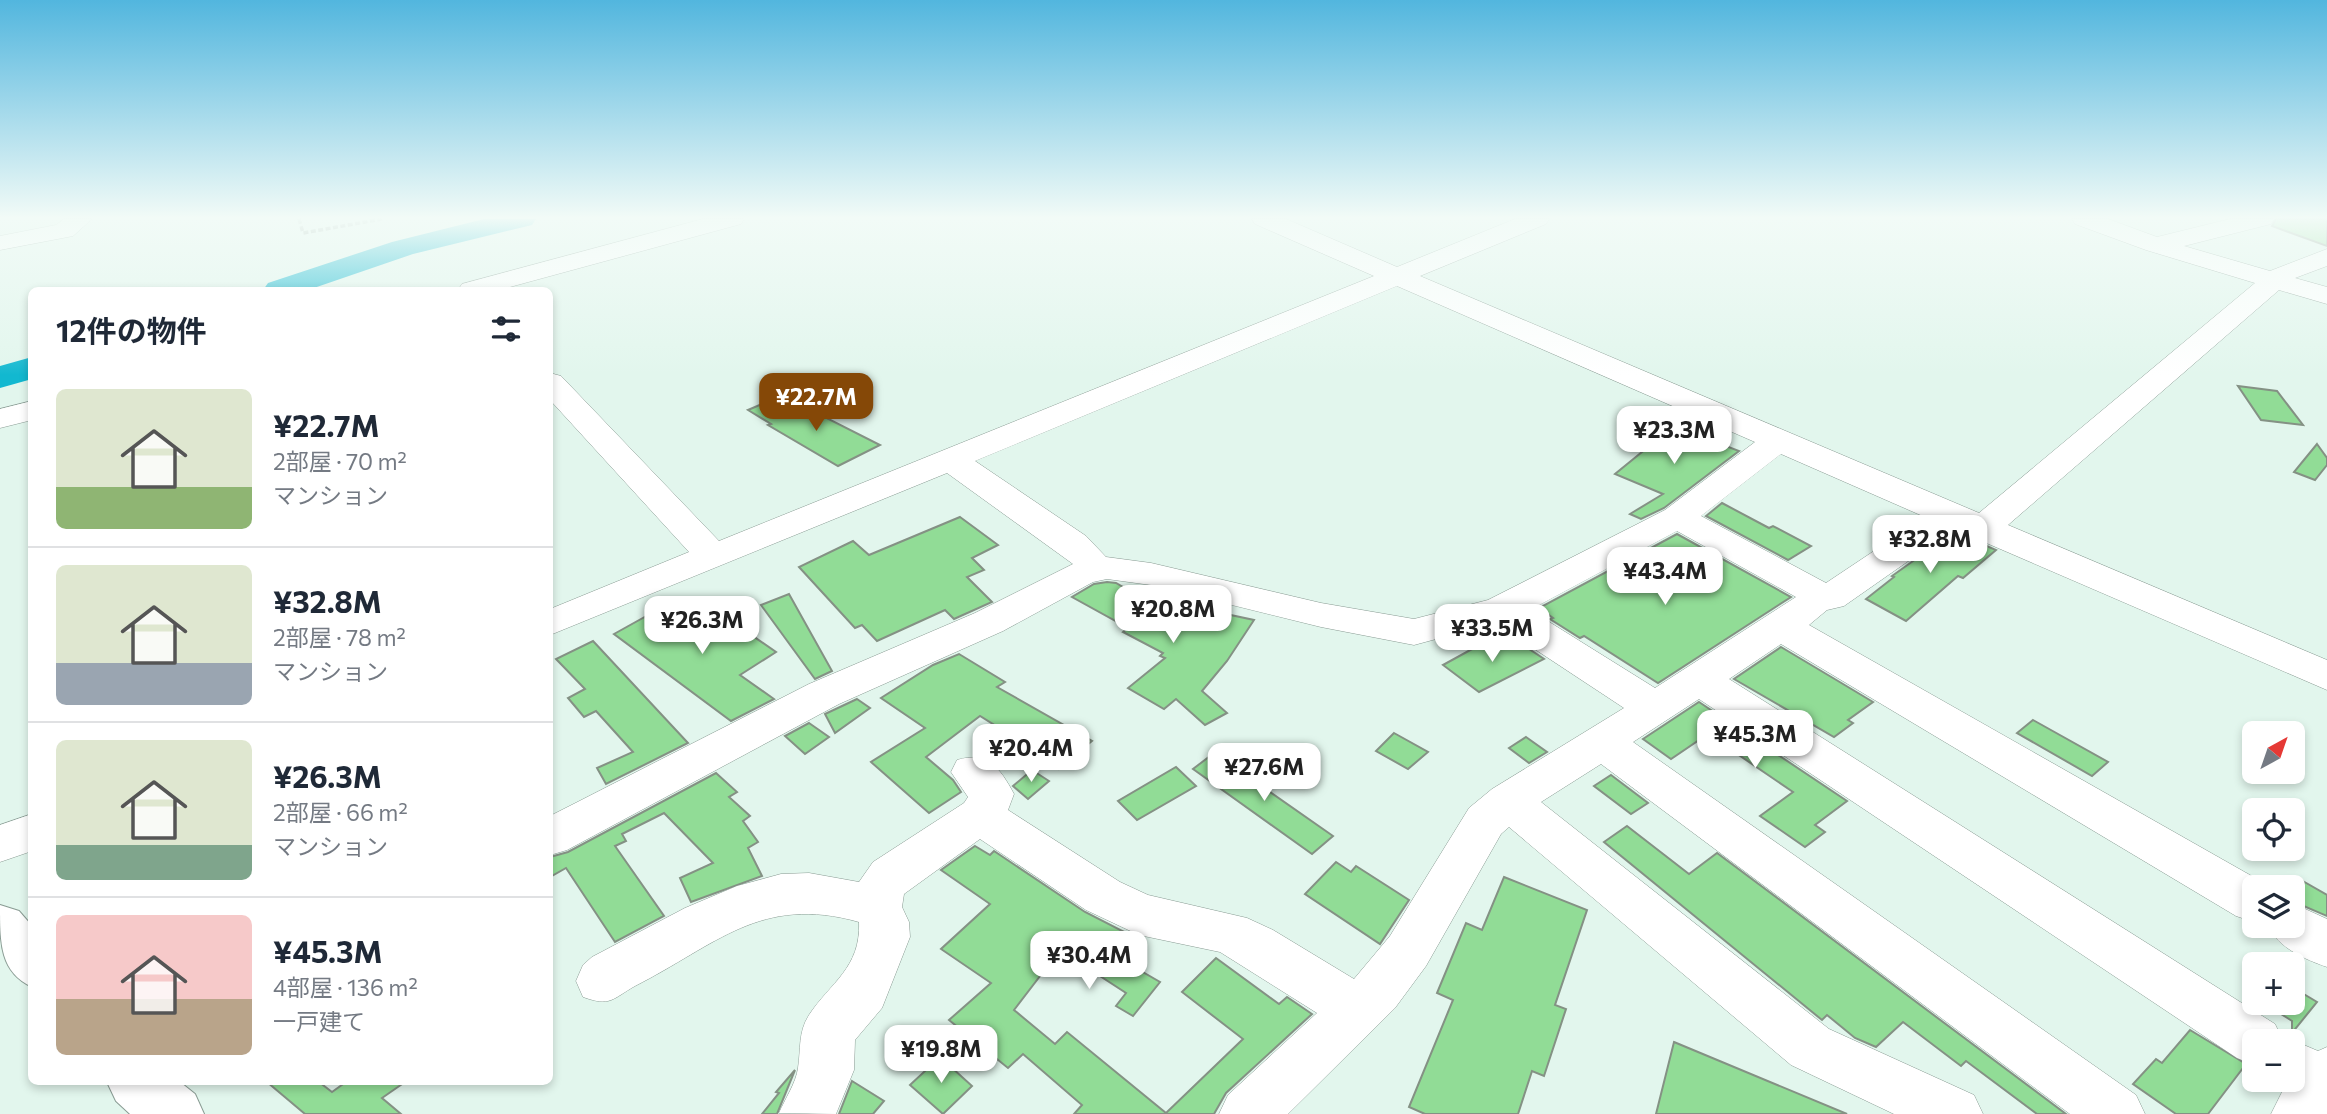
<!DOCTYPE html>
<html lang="ja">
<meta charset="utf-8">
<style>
body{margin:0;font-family:Commissioner,"Noto Sans JP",sans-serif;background:#f2f2f3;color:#1f2937;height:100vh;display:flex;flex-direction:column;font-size:26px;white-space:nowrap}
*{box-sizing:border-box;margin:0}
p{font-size:23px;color:#747a83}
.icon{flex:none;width:38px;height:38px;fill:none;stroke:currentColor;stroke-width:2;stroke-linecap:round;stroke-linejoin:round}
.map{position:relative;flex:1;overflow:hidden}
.panel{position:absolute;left:28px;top:287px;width:525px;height:798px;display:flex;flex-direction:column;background:#fff;border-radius:10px;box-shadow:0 4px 10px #0003}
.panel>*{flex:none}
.needle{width:46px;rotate:40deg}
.buttons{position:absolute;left:2242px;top:721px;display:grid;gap:14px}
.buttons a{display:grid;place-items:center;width:63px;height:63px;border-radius:10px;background:#fff;box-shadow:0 4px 10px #0003;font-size:35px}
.price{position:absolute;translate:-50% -60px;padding:0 16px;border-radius:14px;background:#fff;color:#222;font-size:23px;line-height:46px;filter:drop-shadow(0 2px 4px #0008)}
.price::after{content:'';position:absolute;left:50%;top:42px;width:21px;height:16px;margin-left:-10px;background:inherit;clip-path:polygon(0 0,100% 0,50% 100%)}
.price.selected{background:#854807;color:#fff}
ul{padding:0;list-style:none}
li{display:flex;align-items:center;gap:21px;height:175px;padding:0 28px}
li+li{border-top:2px solid #e0e1e3}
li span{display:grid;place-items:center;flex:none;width:196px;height:140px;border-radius:10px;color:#555}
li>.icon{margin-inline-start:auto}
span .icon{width:84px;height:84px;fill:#fffc;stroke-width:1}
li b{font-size:30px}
h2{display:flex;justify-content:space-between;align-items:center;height:84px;padding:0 28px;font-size:30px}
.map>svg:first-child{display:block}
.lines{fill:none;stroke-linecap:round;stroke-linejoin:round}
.river{fill:#12b8d0;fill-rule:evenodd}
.building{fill:#91dc96;stroke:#849184;stroke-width:2}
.minor-casing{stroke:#899b93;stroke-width:1}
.highway-casing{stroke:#899b93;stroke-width:2}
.path{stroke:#86938d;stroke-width:3.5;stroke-dasharray:5 2.5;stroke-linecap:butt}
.minor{fill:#fff;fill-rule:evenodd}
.highway{fill:#fff;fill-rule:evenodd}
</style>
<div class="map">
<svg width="2327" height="1114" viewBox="0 0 2327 1114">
<rect width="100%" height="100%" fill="#e2f6ed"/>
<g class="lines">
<g class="river">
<polygon points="484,219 536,219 532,225 413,254 308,290 263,290 268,283 392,242"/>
<polygon points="32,357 32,379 0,388 0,366"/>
</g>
</g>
<g class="building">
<polygon points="2276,219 2327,219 2327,246 2272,226"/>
<polygon points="2238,386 2277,391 2303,425 2261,420"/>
<polygon points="769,401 791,413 805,407 880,445 838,466 768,425 771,424 748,410"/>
<polygon points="1674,426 1739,451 1664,508 1641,519 1630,514 1663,494 1615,474"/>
<polygon points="2317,444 2327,458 2327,465 2315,480 2294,472"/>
<polygon points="1722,503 1769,528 1773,526 1811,546 1788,560 1706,516"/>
<polygon points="960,517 998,545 972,558 984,570 967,577 992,602 954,619 945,610 877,641 862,625 855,628 799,567 853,541 869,555"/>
<polygon points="1954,532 1996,550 1963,578 1958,576 1906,621 1866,599 1894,577 1892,576"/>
<polygon points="1677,534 1791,597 1658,683 1584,636 1580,638 1550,619 1553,618 1539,608"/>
<polygon points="1107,582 1116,583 1137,595 1254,620 1227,661 1202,691 1227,713 1205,725 1176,699 1164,709 1128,688 1165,658 1160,656 1163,653 1123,632 1128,628 1072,597 1094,584"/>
<polygon points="789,594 832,671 815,679 761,605"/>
<polygon points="679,598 730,633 740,627 776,652 740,675 774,699 731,721 614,634"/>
<polygon points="1514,639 1544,659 1479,692 1443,665 1483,643 1493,650"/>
<polygon points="593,641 688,743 606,784 597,768 633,752 596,711 584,717 568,698 585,689 556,659"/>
<polygon points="1781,647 1838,681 1873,702 1848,720 1853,723 1834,737 1734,679"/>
<polygon points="959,654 1005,682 997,687 1092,741 1058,769 1033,753 1036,751 980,716 926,757 953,780 961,792 929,813 871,762 925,728 881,698 933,665"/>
<polygon points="857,699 870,708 835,733 825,714"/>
<polygon points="1699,702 1847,801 1815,825 1825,832 1805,847 1760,816 1793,792 1708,734 1671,759 1643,739"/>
<polygon points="2033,720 2108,762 2092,776 2017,733"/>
<polygon points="809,723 829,737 805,754 785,736"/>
<polygon points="1394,733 1428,752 1408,769 1376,751"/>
<polygon points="1526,737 1547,752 1529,763 1509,748"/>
<polygon points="1214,753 1333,836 1312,854 1193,769"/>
<polygon points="1176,767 1196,786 1137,820 1118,801"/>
<polygon points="1032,770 1049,781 1028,799 1013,786"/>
<polygon points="716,773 737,792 729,797 750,816 743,821 758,842 748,848 762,876 691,902 680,878 713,863 664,813 622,834 626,841 615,846 664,916 615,942 566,868 550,877 550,857 568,852"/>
<polygon points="1611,775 1648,803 1631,814 1594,786"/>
<polygon points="1627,826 1689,874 1717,853 2066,1114 2037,1114 1966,1061 1961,1066 1903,1022 1876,1047 1855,1038 1827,1015 1822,1020 1604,842"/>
<polygon points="975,846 990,855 994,851 1085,912 1140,940 1122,960 1160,982 1133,1016 1116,1006 1126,993 1060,950 1014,1010 1055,1044 1067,1032 1166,1113 1243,1039 1182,992 1216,958 1279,1004 1287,997 1312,1014 1226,1093 1214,1114 1074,1114 1082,1105 1023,1054 1008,1068 949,1020 991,983 941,949 990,904 941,870"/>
<polygon points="1336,862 1351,872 1356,866 1409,900 1380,944 1305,894"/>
<polygon points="1504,877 1587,910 1555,1005 1566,1009 1544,1076 1532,1071 1518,1114 1425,1114 1409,1107 1453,1000 1437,993 1466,923 1482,930"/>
<polygon points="2301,880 2327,895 2327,916 2292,901 2292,890"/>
<polygon points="2292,987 2317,1002 2292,1033 2292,1021 2264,1003 2292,1003"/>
<polygon points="2190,1030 2246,1064 2208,1114 2176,1114 2133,1084 2156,1059 2162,1063"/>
<polygon points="1674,1042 1847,1114 1656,1114"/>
<polygon points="940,1057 972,1086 943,1114 910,1085"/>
<polygon points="795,1070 777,1114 762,1114 779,1093 776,1092"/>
<polygon points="852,1081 884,1101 873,1114 839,1114"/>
<polygon points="267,1082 319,1082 332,1092 346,1082 405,1082 382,1098 401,1114 305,1114"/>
</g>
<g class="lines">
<defs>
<g id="minor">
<polygon points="64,219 92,219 73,236 0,250 0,236 56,225"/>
<polygon points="703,219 744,219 741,224 499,290 458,290 462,284"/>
<path d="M1252,219H1286L1397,267L1515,219H1549L1546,224L1420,276L1979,513L2255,283L2146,250L2075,224L2072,219H2108L2157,237L2230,219H2274L2271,224L2184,246L2270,271L2327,249V266L2295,278L2327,287V304L2279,290L2008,525L2327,660V690L1954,529L1844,606L1827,610L1809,625L2271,887H2254V922L2236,916L1781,644L1729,679L2275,1024L2283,1041H2254V1065L2237,1058L1699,699L1633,742L2136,1095L2145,1114H2070L1601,764L1541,802L1829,1029L1974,1095L1983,1114H1894L1791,1065L1509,827L1501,834L1426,966L1395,1008L1288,1114H1219L1228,1095L1317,1013L1220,952L1139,935L1086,910L980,839L904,894L902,907L909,922L910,937L882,1008L855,1040L854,1070L836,1114L779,1113C785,1099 796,1083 798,1068C801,1049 798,1032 809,1015C830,983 861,968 859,922C761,894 716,945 635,986C612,999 611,1007 583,997L576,981L583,965L592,957L685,908L737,886L781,874L809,873L859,882L873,862L964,803L968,797L951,772L957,760C988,751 1000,768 1014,794L1008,810L1120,882L1148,895L1247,918L1273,930L1354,979L1390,936L1469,808L1492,789L1624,708L1495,623L1414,645L1321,627L1151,585L1107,579L1093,582L1003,631L839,704L567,850L550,855V816L809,684L975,613L1073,564L947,473L550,635V609L689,552L550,400V373L561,376L719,541L1374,276L1255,224ZM1397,286L1755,442L1665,510L1488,600L1414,619L1321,603L1151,563L1106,557L1086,536L975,461ZM1781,454L1925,517L1826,583L1701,516ZM1677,531L1796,597L1655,688L1530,610Z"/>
<polygon points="32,401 32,420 0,428 0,409"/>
<polygon points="32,814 32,851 0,862 0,825"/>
<path d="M2292,903L2327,919V967C2304,959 2279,948 2268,926H2292Z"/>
<polygon points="2292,1040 2318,1051 2327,1047 2327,1114 2271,1114 2283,1090 2271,1080 2292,1080 2292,1041 2287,1041"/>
</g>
<g id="highway">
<path d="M0,905L19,911L32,926V987C0,972 0,944 0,905Z"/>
<polygon points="107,1082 180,1082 195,1094 204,1114 130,1114 116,1101"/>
</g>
</defs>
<use href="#minor" class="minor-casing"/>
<use href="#highway" class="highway-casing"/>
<polyline class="path" points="299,219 303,233 382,219"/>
<use href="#minor" class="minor"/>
<use href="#highway" class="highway"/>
</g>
<linearGradient id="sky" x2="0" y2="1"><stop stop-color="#52b6de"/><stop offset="0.58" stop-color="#f2fbf7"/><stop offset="1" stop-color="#f2fbf7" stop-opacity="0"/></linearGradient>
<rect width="2327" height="375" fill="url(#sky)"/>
</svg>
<div class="buttons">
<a><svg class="needle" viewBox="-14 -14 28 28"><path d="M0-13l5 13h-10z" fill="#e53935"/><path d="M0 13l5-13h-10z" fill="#747a83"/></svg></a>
<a><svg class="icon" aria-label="locate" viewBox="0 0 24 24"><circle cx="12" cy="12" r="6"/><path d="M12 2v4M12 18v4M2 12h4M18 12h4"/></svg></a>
<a><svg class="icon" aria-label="layers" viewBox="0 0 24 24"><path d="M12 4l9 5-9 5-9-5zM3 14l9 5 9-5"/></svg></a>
<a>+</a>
<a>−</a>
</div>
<b class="price selected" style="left:816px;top:433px">¥22.7M</b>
<b class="price" style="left:1674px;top:466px">¥23.3M</b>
<b class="price" style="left:1930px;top:575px">¥32.8M</b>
<b class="price" style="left:1665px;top:607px">¥43.4M</b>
<b class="price" style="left:1173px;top:645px">¥20.8M</b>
<b class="price" style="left:702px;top:656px">¥26.3M</b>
<b class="price" style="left:1492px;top:664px">¥33.5M</b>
<b class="price" style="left:1755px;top:770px">¥45.3M</b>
<b class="price" style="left:1031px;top:784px">¥20.4M</b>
<b class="price" style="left:1264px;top:803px">¥27.6M</b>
<b class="price" style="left:1089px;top:991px">¥30.4M</b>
<b class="price" style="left:941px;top:1085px">¥19.8M</b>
<section class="panel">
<h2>12件の物件<svg class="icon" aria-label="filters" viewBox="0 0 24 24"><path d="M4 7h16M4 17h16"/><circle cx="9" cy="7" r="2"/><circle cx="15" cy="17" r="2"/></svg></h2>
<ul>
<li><span style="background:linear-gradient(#dfe7d0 70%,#8fb573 0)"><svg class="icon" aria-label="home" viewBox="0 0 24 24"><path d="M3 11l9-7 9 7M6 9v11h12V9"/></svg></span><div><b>¥22.7M</b><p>2部屋 · 70 m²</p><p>マンション</p></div></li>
<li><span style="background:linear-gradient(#dfe7d0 70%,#9aa5b1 0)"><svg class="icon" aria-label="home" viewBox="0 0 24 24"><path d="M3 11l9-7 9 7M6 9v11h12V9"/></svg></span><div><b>¥32.8M</b><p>2部屋 · 78 m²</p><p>マンション</p></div></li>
<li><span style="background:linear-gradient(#dfe7d0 75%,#7fa58c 0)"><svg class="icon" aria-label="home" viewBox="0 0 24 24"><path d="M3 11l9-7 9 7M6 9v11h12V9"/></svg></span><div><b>¥26.3M</b><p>2部屋 · 66 m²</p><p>マンション</p></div></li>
<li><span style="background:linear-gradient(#f6c9c9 60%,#b9a48a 0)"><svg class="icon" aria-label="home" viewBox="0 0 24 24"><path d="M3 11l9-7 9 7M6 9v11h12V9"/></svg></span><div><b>¥45.3M</b><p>4部屋 · 136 m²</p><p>一戸建て</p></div></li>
</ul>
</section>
</div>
